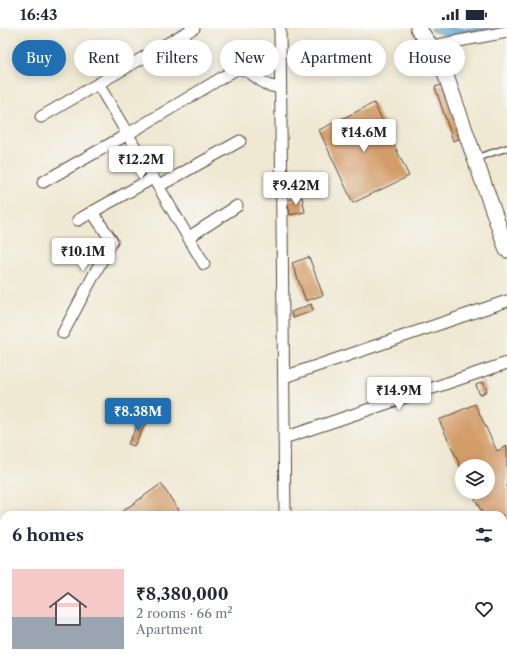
<!DOCTYPE html>
<meta charset="utf-8">
<style>
body{margin:0;font-family:"Libre Caslon Text",serif;background:#f2f2f3;color:#1f2937;height:100vh;display:flex;flex-direction:column;font-size:15px;white-space:nowrap}
*{box-sizing:border-box;margin:0}
p{font-size:13px;color:#747a83}
.icon{flex:none;width:22px;height:22px;fill:none;stroke:currentColor;stroke-width:2;stroke-linecap:round;stroke-linejoin:round}
.map{position:relative;flex:1;overflow:hidden}
.details{position:absolute;left:0px;top:483px;width:507px;height:156px;display:flex;flex-direction:column;background:#fff;border-radius:12px 12px 0 0;box-shadow:0 2px 10px #0003}
.details>*{flex:none}
.hud{position:absolute;left:12px;top:12px;width:483px;height:36px;display:flex;gap:8px}
.tools{position:absolute;left:455px;top:431px;display:grid;gap:8px}
.tools a{display:grid;place-items:center;width:40px;height:40px;border-radius:50%;background:#fff;box-shadow:0 2px 10px #0003;font-size:20px}
.price{position:absolute;translate:-50% -34px;padding:0 9px;border-radius:4px;background:#fff;color:#222;font-size:13px;line-height:26px;filter:drop-shadow(0 1px 2px #0008)}
.price::after{content:'';position:absolute;left:50%;top:24px;width:12px;height:9px;margin-left:-6px;background:inherit;clip-path:polygon(0 0,100% 0,50% 100%)}
.price.selected{background:#1f6fb2;color:#fff}
ul{padding:0;list-style:none}
li{display:flex;align-items:center;gap:12px;height:100px;padding:0 12px}
li span{display:grid;place-items:center;flex:none;width:112px;height:80px;border-radius:0px;color:#555}
li>.icon{margin-inline-start:auto}
span .icon{width:48px;height:48px;fill:#fffc;stroke-width:1}
li b{font-size:17px}
h2{display:flex;justify-content:space-between;align-items:center;height:48px;padding:0 12px;font-size:17px}
.pill{padding:0 14px;border-radius:18px;background:#fff;box-shadow:0 2px 10px #0003;font-size:14px;line-height:36px}
.pill.selected{background:#1f6fb2;color:#fff}
.status{display:flex;justify-content:space-between;align-items:center;height:28px;padding:0 20px;background:#fff;direction:ltr}
.status svg{height:11px;fill:currentColor}
.map>svg:first-child{display:block}
.water{fill:#64aada;stroke:#506a7c}
.building{fill:#d39d6a}
.lines{fill:none;stroke-linecap:round;stroke-linejoin:round}
.lane-casing{stroke:#564639;stroke-width:8}
.street-casing{stroke:#564639;stroke-width:13}
.secondary-casing{stroke:#564639;stroke-width:17}
.lane{stroke:#fff;stroke-width:5.5}
.street{stroke:#fff;stroke-width:11}
.secondary{stroke:#fff;stroke-width:15}
</style>
<div class="status"><b>16:43</b><svg viewBox="0 0 49 12"><path d="M0 12V9h3v3zM5 12V6h3v6zM10 12V3h3v9zM15 12V0h3v12zM26 1h20v11H26zM47 4h2v5h-2z"/></svg></div>
<div class="map">
<svg width="507" height="639" viewBox="0 0 507 639">
<rect width="100%" height="100%" fill="#f6f6f2"/>
<filter id="ink" filterUnits="userSpaceOnUse"><feTurbulence type="fractalNoise" baseFrequency=".025" numOctaves="2"/><feDisplacementMap in="SourceGraphic" scale="8" xChannelSelector="R" yChannelSelector="G"/><feConvolveMatrix kernelMatrix="1 2 1 2 8 2 1 2 1" color-interpolation-filters="sRGB"/></filter>
<filter id="wash" filterUnits="userSpaceOnUse"><feTurbulence type="fractalNoise" baseFrequency=".012" numOctaves="4" result="noise"/><feDisplacementMap in="SourceGraphic" scale="16" xChannelSelector="R" yChannelSelector="G"/><feGaussianBlur stdDeviation="0.9" result="paint"/><feColorMatrix in="noise" values="0 0 0 0 0 0 0 0 0 0 0 0 0 0 0 0 0 1.4 0 .05"/><feComposite in="paint" operator="in"/></filter>
<g filter="url(#wash)">
<rect width="100%" height="100%" fill="#efe8d2"/>
<polygon class="water" points="431,0 497,0 451,9 432,3"/>
<g id="blocks">
<g class="building">
<polygon points="445,56 462,110 453,113 435,59"/>
<polygon points="374,75 409,148 353,175 319,102"/>
<polygon points="302,169 305,184 290,187 287,172"/>
<polygon points="309,229 323,267 306,273 292,235"/>
<polygon points="311,276 313,283 293,290 291,284"/>
<polygon points="483,354 487,363 480,367 476,357"/>
<polygon points="475,376 497,423 507,418 507,519 503,521 503,487 483,487 472,464 488,464 488,438 462,438 462,442 439,392"/>
<polygon points="141,390 147,393 134,418 128,416"/>
<polygon points="161,456 182,487 117,487"/>
</g>
</g>
</g>
<g filter="url(#ink)">
<use href="#blocks" fill-opacity="0" stroke="#564639" stroke-width="1"/>
<g class="lines">
<defs>
<polyline id="lane" points="476,130 507,120"/>
<g id="street">
<polyline points="280,0 285,487"/>
<polyline points="432,18 507,4"/>
<polyline points="98,56 204,236"/>
<polyline points="41,89 194,0"/>
<polyline points="43,154 128,106 238,40 249,44 267,57 280,60"/>
<polyline points="159,158 240,113"/>
<polyline points="78,192 153,150"/>
<polyline points="189,209 237,178"/>
<polyline points="63,305 112,213 92,184"/>
<polyline points="284,349 507,273"/>
<polyline points="284,410 507,335"/>
<polyline points="317,635 319,639"/>
</g>
<g id="secondary">
<polyline points="418,0 440,31 507,222"/>
<polyline points="503,528 507,526"/>
<polyline points="287,635 287,639"/>
</g>
</defs>
<use href="#lane" class="lane-casing"/>
<use href="#street" class="street-casing"/>
<use href="#secondary" class="secondary-casing"/>
<use href="#lane" class="lane"/>
<use href="#street" class="street"/>
<use href="#secondary" class="secondary"/>
</g>
</g>
</svg>
<div class="tools">
<a><svg class="icon" aria-label="layers" viewBox="0 0 24 24"><path d="M12 4l9 5-9 5-9-5zM3 14l9 5 9-5"/></svg></a>
</div>
<b class="price" style="left:364px;top:125px">₹14.6M</b>
<b class="price" style="left:141px;top:152px">₹12.2M</b>
<b class="price" style="left:296px;top:178px">₹9.42M</b>
<b class="price" style="left:83px;top:244px">₹10.1M</b>
<b class="price" style="left:399px;top:383px">₹14.9M</b>
<b class="price selected" style="left:138px;top:404px">₹8.38M</b>
<div class="hud">
<a class="pill selected">Buy</a>
<a class="pill">Rent</a>
<a class="pill">Filters</a>
<a class="pill">New</a>
<a class="pill">Apartment</a>
<a class="pill">House</a>
</div>
<section class="details">
<h2>6 homes<svg class="icon" aria-label="filters" viewBox="0 0 24 24"><path d="M4 7h16M4 17h16"/><circle cx="9" cy="7" r="2"/><circle cx="15" cy="17" r="2"/></svg></h2>
<ul>
<li><span style="background:linear-gradient(#f6c9c9 60%,#9aa5b1 0)"><svg class="icon" aria-label="home" viewBox="0 0 24 24"><path d="M3 11l9-7 9 7M6 9v11h12V9"/></svg></span><div><b>₹8,380,000</b><p>2 rooms · 66 m²</p><p>Apartment</p></div><svg class="icon" aria-label="heart" viewBox="0 0 24 24"><path d="M12 20l-8-8c-3-5 5-10 8-4 3-6 11-1 8 4z"/></svg></li>
</ul>
</section>
</div>
